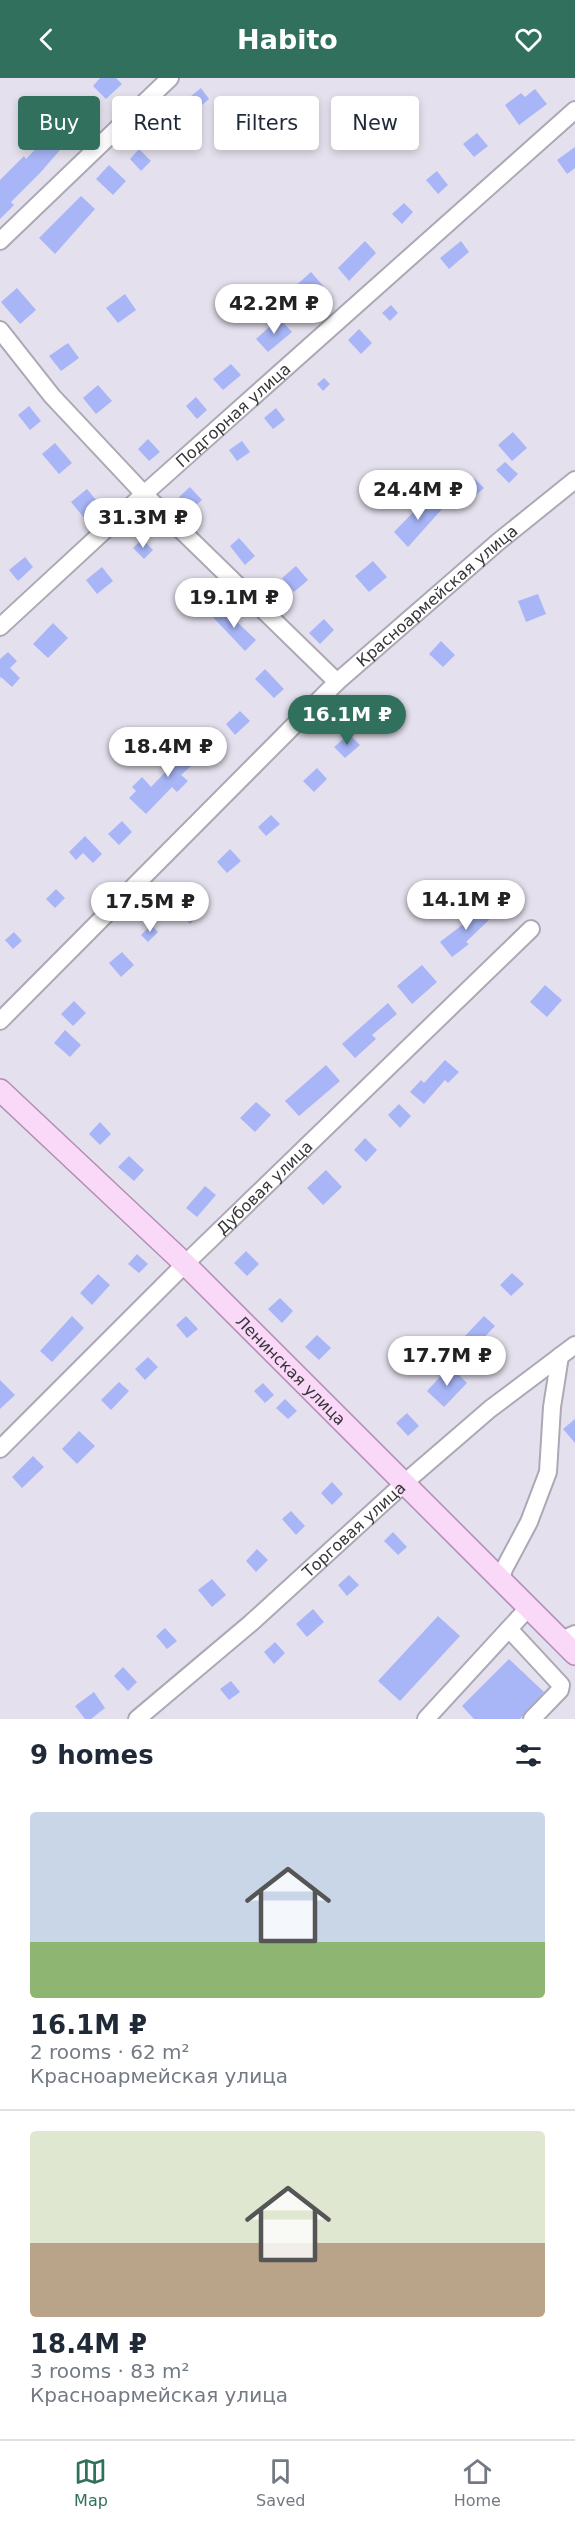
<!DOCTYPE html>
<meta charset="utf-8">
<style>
body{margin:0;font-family:"DejaVu Sans",sans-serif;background:#f6f6f7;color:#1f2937;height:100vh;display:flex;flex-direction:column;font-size:22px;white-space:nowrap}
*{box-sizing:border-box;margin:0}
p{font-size:20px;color:#747a83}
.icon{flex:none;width:33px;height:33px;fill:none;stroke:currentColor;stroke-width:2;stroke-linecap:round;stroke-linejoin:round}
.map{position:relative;height:1641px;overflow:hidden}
.sheet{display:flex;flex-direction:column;background:#fff;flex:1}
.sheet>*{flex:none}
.guide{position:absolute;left:18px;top:18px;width:540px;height:54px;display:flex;gap:12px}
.price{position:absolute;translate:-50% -51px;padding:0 14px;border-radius:21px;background:#fff;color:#222;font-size:20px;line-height:39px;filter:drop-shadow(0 2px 3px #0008)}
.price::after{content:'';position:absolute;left:50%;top:36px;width:18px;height:14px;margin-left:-9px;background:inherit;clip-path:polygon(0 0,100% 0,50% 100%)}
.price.current{background:#31705d;color:#fff}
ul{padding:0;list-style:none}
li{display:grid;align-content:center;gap:12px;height:318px;padding:0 30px}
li+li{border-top:2px solid #e0e1e3}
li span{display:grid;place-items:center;height:186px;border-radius:6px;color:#555}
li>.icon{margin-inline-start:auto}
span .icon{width:108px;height:108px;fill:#fffc;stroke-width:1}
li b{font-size:26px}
h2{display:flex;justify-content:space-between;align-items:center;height:72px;padding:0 30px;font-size:26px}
.chip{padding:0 21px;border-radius:6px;background:#fff;box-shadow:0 3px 9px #0003;font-size:21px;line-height:54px}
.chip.current{background:#31705d;color:#fff}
header{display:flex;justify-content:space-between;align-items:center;height:78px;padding:0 30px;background:#31705d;color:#fff;font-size:27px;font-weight:600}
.menu{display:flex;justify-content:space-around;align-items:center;height:84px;border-top:2px solid #e0e1e3;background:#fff;font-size:16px;color:#747a83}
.menu a{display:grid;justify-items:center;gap:3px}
.menu .current{color:#31705d}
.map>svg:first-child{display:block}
.building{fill:#a8b6f7}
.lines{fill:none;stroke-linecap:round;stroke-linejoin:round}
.minor-casing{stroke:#aca8b4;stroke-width:20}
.major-casing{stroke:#b28eb2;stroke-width:24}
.minor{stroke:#fff;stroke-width:16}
.major{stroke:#f9d8f8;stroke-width:21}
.labels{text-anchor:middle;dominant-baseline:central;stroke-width:4.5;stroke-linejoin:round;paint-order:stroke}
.street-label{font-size:16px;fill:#37353a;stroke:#e4e0ed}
</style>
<header><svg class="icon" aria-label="back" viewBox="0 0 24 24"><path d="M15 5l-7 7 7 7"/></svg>Habito<svg class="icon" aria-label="heart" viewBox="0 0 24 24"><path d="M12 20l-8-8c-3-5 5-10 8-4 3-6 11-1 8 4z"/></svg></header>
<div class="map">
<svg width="575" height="1641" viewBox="0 0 575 1641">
<rect width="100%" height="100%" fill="#e4e0ed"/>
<g class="building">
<polygon points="100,0 116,0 122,6 106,21 93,8"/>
<polygon points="201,10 209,21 194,34 185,23"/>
<polygon points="535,11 547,26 519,47 505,27 521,15 525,19"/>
<polygon points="79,25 96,42 77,61 73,57 40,95 11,124 14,127 0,141 0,102 24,78 26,81"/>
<polygon points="170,36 181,48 172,55 162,44"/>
<polygon points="477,55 488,68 474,79 463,66"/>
<polygon points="575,69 575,90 567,96 557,82"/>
<polygon points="139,71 151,83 141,93 130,81"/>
<polygon points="109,87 126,103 113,117 96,101"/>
<polygon points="437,93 448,107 438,116 426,102"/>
<polygon points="81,118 95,131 55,176 39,160"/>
<polygon points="404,125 413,134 402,146 392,136"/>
<polygon points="365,163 376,175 349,203 338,190"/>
<polygon points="461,163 469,174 449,191 440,180"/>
<polygon points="311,194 325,210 305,227 291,212"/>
<polygon points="17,210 36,232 20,246 1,224"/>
<polygon points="125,216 136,232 118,245 106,230"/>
<polygon points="391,227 398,235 390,243 382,235"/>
<polygon points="279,240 292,254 268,274 256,261"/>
<polygon points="359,251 372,265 361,276 348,262"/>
<polygon points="68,265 79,280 61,293 49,278"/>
<polygon points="231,286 241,297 223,312 213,301"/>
<polygon points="324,300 330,306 323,313 317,306"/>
<polygon points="98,307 112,323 96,336 83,320"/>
<polygon points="196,319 207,332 197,341 186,328"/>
<polygon points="29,328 41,343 30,352 18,337"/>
<polygon points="276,330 285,342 273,351 264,340"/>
<polygon points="513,354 527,370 512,383 498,367"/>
<polygon points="148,361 160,374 149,383 138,371"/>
<polygon points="242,363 250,374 237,383 229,372"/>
<polygon points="55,365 72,385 59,396 42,376"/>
<polygon points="505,384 518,396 509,405 496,392"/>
<polygon points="474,400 484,410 474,419 464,409"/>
<polygon points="190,409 202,422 191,432 179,419"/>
<polygon points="87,411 101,428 85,441 71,424"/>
<polygon points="429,418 442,431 408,469 394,454"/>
<polygon points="239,460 255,478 245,487 230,468"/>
<polygon points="142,461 153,472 144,481 133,470"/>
<polygon points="25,479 33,489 18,503 9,492"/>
<polygon points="373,483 387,499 369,514 355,498"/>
<polygon points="296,488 308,502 294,514 282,500"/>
<polygon points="102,489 113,503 97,516 86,502"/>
<polygon points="538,516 546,536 526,544 518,523"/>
<polygon points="220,528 256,562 245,573 211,537"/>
<polygon points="324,541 334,552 320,566 309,555"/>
<polygon points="53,545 68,560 48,580 33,566"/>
<polygon points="441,563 455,577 443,589 429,576"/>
<polygon points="8,574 17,583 10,590 20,600 12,609 1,599 0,600 0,581"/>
<polygon points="265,591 284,611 274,620 255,601"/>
<polygon points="391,619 405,634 390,648 376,633"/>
<polygon points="240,633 250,643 235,657 226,646"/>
<polygon points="349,656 360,667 345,680 334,669"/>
<polygon points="198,660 209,672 181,697 188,703 177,714 172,709 146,736 129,720 136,713 132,709 142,699 151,709 183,676 181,674"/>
<polygon points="317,690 327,701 314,714 303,703"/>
<polygon points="271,737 280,746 266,758 258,749"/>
<polygon points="122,743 132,754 119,767 108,756"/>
<polygon points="85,758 102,776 93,785 83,775 76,782 69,774"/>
<polygon points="230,771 241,783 227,795 217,784"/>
<polygon points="56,811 65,820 55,830 46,821"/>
<polygon points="195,817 207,830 190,846 178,833"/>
<polygon points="479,826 492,839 466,864 469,866 452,879 440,864 466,844 463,840"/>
<polygon points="151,847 158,854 148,864 141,857"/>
<polygon points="14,854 22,863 13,871 5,862"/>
<polygon points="122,874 134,887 121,899 109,885"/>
<polygon points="422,887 437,904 412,926 397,908"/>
<polygon points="545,907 562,922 547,939 530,924"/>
<polygon points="74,923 86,935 73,948 61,936"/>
<polygon points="388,925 397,936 372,957 376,961 355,980 342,966"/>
<polygon points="65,952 81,967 70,979 54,965"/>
<polygon points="445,982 459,994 448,1005 445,1002 424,1026 410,1014 421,1002 424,1005"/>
<polygon points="326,987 340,1003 299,1038 285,1023"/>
<polygon points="256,1024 271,1037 255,1054 240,1040"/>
<polygon points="399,1026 411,1038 400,1050 388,1037"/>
<polygon points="100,1044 111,1056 100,1067 89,1056"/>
<polygon points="365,1060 377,1072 366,1084 354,1072"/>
<polygon points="129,1078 144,1092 134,1103 118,1089"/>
<polygon points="326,1092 342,1109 323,1127 307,1110"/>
<polygon points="205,1108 216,1117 197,1139 186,1130"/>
<polygon points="246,1173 259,1186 247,1198 234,1185"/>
<polygon points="137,1176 148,1186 139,1195 128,1186"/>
<polygon points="512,1195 524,1206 511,1218 500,1207"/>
<polygon points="98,1196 110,1207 92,1227 80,1215"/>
<polygon points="280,1220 293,1233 282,1245 268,1231"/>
<polygon points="72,1238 84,1250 52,1284 40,1273"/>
<polygon points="186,1238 198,1251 187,1260 176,1247"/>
<polygon points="484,1238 495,1248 475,1269 464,1259"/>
<polygon points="317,1257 331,1270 319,1282 305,1269"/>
<polygon points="148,1279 158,1289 145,1302 135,1291"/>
<polygon points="450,1288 467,1305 444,1329 427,1313"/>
<polygon points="0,1302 15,1317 0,1331"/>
<polygon points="119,1304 129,1313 111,1332 101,1322"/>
<polygon points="263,1305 274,1317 265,1325 254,1313"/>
<polygon points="285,1321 297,1333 288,1341 276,1330"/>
<polygon points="407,1335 419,1348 408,1358 396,1345"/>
<polygon points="575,1341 575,1365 563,1351"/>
<polygon points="79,1353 95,1368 77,1386 62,1371"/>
<polygon points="33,1378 44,1389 22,1410 12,1399"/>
<polygon points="332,1404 343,1416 332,1427 321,1415"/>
<polygon points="291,1433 305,1448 296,1457 282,1441"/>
<polygon points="393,1454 407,1469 398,1477 384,1463"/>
<polygon points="257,1471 268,1482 256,1494 246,1483"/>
<polygon points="349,1497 359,1507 347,1518 338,1507"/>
<polygon points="212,1501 226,1517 212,1529 198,1512"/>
<polygon points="313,1531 324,1544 307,1559 296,1546"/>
<polygon points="438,1538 460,1558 400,1623 378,1603"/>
<polygon points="165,1550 177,1563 167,1571 156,1558"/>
<polygon points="275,1564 285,1575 274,1586 264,1574"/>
<polygon points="509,1581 544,1614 520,1641 474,1641 462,1628"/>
<polygon points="123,1589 137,1604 128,1613 114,1598"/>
<polygon points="231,1603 240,1614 229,1622 220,1611"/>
<polygon points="94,1614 105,1630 91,1641 85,1641 75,1628"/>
</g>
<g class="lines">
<defs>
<g id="minor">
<polyline points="0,163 170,0"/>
<polyline points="0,252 52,318 144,416 337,604"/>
<path id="s1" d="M0,549L144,416L575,32"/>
<path id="s2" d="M0,943L337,604L498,464L575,402"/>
<path id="s3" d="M0,1371L185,1186L531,851"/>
<polyline points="501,1502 504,1491 529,1444 548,1394 552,1329 560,1278"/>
<polyline points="509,1551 561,1607 560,1612 532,1641"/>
<polyline points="561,1562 575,1556"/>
<path id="s4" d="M137,1641L251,1545L410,1400L490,1331L575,1267"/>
<polyline points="426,1641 529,1529"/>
</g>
<g id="major">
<path id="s5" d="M0,1012L185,1186L575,1576"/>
</g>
</defs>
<use href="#minor" class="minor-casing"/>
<use href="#major" class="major-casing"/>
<use href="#minor" class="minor"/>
<use href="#major" class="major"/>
</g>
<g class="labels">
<g class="street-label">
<text stroke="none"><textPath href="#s1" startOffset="315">Подгорная улица</textPath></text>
<text stroke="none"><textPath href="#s2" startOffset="610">Красноармейская улица</textPath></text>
<text stroke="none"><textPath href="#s3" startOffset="372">Дубовая улица</textPath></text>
<text stroke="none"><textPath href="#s5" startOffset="404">Ленинская улица</textPath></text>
<text stroke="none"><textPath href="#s4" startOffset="288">Торговая улица</textPath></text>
</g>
</g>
</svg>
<b class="price" style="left:274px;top:257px">42.2M ₽</b>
<b class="price" style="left:418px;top:443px">24.4M ₽</b>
<b class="price" style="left:143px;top:471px">31.3M ₽</b>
<b class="price" style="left:234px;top:551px">19.1M ₽</b>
<b class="price current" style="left:347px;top:668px">16.1M ₽</b>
<b class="price" style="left:168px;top:700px">18.4M ₽</b>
<b class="price" style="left:466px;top:853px">14.1M ₽</b>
<b class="price" style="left:150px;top:855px">17.5M ₽</b>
<b class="price" style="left:447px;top:1309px">17.7M ₽</b>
<div class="guide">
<a class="chip current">Buy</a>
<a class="chip">Rent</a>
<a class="chip">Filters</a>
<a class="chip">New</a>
</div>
</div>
<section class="sheet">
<h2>9 homes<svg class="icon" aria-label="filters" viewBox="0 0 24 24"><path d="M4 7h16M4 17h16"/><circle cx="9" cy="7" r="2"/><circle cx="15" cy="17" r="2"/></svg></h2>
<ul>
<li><span style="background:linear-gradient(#c9d6e8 70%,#8fb573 0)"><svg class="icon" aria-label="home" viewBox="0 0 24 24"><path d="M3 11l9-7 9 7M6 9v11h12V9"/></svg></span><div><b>16.1M ₽</b><p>2 rooms · 62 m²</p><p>Красноармейская улица</p></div></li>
<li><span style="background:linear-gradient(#dfe7d0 60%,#b9a48a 0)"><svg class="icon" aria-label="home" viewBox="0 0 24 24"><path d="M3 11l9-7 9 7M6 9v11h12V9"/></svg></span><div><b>18.4M ₽</b><p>3 rooms · 83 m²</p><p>Красноармейская улица</p></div></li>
</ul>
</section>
<nav class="menu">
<a class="current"><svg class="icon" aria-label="map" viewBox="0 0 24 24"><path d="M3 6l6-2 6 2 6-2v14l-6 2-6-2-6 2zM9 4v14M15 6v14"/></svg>Map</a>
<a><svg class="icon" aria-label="saved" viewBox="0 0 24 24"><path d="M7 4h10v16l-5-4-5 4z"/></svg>Saved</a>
<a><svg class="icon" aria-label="home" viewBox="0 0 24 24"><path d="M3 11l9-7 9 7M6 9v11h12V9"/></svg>Home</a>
</nav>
